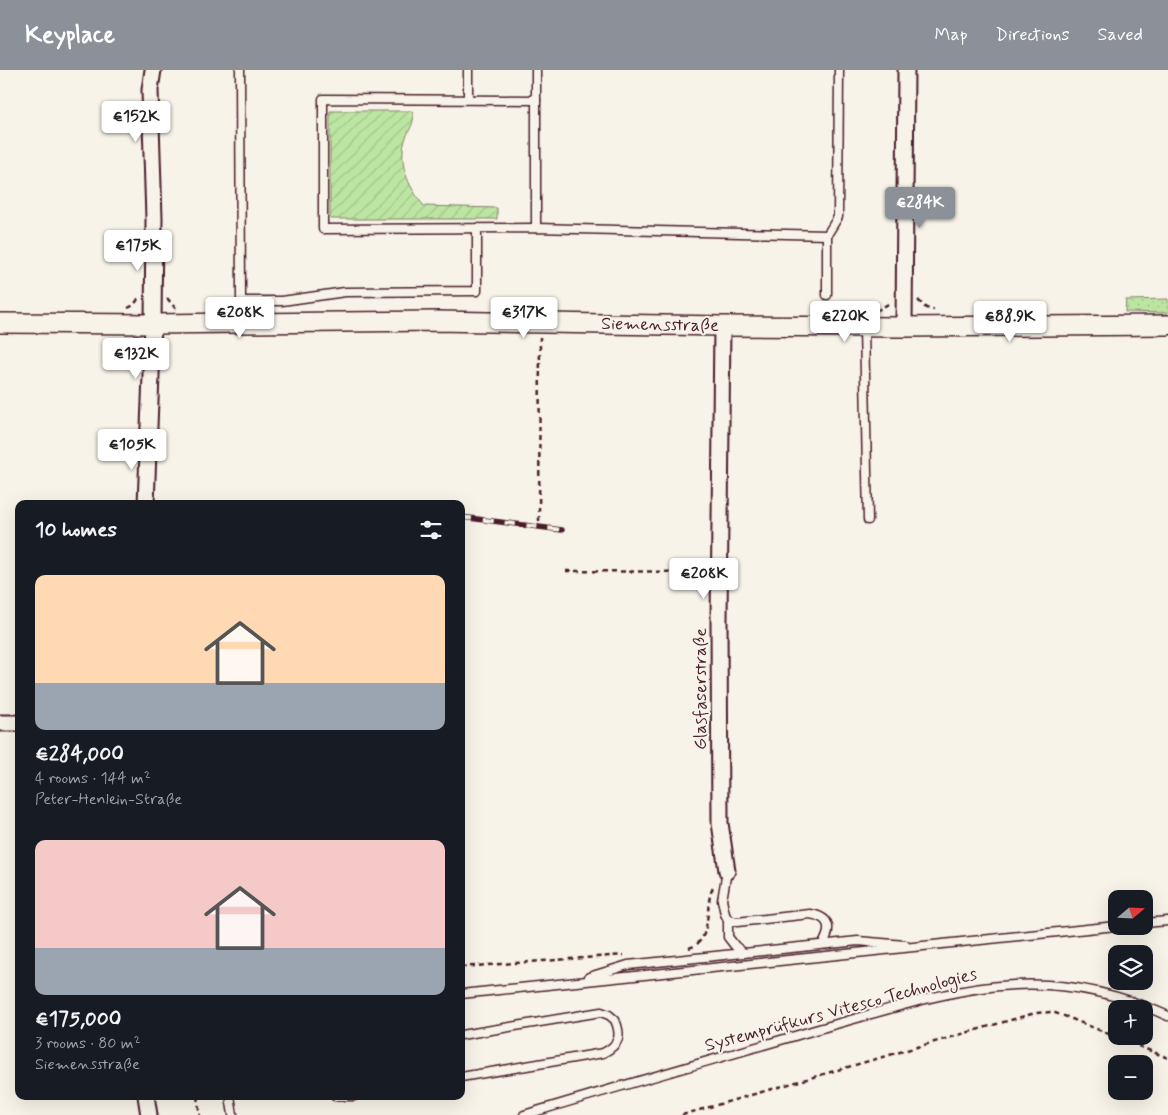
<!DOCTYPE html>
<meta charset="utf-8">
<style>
body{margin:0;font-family:Mynerve,sans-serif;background:#242831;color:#f1f3f6;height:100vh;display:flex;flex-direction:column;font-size:19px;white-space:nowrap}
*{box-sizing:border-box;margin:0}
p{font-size:16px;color:#9ea1a6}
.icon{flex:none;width:28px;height:28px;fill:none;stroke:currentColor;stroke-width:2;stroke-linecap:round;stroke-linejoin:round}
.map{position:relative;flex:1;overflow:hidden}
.details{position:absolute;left:15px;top:430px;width:450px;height:600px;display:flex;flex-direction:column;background:#171b24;border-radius:10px;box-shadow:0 5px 20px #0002}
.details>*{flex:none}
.needle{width:32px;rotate:71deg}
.fabs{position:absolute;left:1108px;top:820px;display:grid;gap:10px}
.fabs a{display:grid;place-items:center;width:45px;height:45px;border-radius:10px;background:#171b24;box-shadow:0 5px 20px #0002;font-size:25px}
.price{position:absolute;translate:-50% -42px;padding:0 11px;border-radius:5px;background:#fff;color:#222;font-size:16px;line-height:32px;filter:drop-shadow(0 1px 2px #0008)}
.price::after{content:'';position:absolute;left:50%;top:30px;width:15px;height:11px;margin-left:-8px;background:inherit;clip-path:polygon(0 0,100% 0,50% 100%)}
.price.current{background:#8c9099;color:#fff}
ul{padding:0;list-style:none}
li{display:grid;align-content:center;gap:10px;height:265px;padding:0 20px}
li span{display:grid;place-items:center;height:155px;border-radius:10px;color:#555}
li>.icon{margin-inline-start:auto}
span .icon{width:90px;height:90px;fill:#fffc;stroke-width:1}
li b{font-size:21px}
h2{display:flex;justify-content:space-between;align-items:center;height:60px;padding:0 20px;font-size:21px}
header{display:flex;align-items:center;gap:30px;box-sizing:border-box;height:70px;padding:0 25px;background:#8c9099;color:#fff}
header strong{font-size:24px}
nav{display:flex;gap:28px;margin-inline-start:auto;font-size:18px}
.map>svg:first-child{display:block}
.grass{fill:url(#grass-dots);stroke:#838266}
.garden{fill:url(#garden-furrows);stroke:#838266}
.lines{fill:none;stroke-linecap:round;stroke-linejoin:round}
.service-casing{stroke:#4a1f2b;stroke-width:11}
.minor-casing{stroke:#4a1f2b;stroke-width:19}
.tertiary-casing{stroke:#4a1f2b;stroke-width:22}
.path{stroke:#4a1f2b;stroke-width:2.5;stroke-dasharray:5 4;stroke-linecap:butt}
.service{stroke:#f7f3e8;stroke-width:8}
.minor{stroke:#f7f3e8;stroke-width:15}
.tertiary{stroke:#f7f3e8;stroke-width:19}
.rail-casing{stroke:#4a1f2b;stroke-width:5.5}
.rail{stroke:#f7f3e8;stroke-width:4;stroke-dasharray:11;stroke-linecap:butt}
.labels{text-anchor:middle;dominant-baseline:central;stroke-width:4;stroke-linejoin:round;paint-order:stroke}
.street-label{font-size:18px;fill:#4a1f2b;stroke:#f7f3e8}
</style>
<header>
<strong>Keyplace</strong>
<nav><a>Map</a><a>Directions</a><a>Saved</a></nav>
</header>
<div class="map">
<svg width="1168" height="1045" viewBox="0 0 1168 1045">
<defs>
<pattern id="grass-dots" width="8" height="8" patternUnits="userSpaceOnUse" patternTransform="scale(1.25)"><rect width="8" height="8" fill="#bce5a2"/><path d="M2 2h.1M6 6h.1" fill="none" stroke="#a3c48c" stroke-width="1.8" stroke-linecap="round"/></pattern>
<pattern id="garden-furrows" width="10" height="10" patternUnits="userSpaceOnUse" patternTransform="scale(1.25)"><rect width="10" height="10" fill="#bce5a2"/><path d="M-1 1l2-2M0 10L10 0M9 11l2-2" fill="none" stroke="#a3c48c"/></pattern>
</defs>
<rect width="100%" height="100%" fill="#f7f3e8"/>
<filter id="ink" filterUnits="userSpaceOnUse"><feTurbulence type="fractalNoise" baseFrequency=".02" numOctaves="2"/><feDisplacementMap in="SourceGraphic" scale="10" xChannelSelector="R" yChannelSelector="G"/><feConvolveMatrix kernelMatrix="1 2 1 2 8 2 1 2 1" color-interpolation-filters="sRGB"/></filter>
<g filter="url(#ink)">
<polygon class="grass" points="1168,229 1168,243 1125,242 1126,230"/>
<path class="garden" d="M330,41H412C416,51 410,58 406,67C397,93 408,116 424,136L497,138V149H330Z"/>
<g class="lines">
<defs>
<g id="service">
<polyline points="240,0 241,231 282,231 345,222 477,221 477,158"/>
<polyline points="468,0 468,29"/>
<polyline points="536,30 323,29 323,159 536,158 827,165 838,147 839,0"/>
<polyline points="536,158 536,0"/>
<polyline points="827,225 827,165"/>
<polyline points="864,257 868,450"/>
<polyline points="727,801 722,830 725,844 728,850 728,867 735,876 744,883"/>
<path d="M728,850L737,852L810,844C830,847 832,858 823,874"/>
<polyline points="1144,853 1168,851"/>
<polyline points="589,907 628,895 858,871 905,875"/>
<polyline points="461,924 1116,856"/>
<path d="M461,965L601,942L609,945L615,950C622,966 619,975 603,983L461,1007"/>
<polyline points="230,1026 233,1045"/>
<polyline points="335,1026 354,1026"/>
<path d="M524,1045C623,1015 723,987 822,958C885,941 948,918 1014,915C1067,912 1120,924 1168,946"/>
</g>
<g id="minor">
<polyline points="722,256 719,550 720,753 727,801"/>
<polyline points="904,257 906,0"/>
<polyline points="146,434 153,254 154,149 150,20 153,0"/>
<polyline points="0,653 19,653"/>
<polyline points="146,1026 149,1045"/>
</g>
<polyline id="tertiary" points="0,253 153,254 437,251 722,256 904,257 1168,255"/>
</defs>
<use href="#service" class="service-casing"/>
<use href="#minor" class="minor-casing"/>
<use href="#tertiary" class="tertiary-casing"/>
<g class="path">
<polyline points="167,228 176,239"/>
<polyline points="918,230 926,238 934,240"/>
<polyline points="128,238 134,235 138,229 141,229"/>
<polyline points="876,241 890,233"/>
<polyline points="539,451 540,267"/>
<polyline points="566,501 707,502"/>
<path d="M689,878C716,870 702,830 715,815"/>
<polyline points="461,897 624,885"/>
<polyline points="197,1026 200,1045"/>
<polyline points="682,1045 1035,943 1052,942 1067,947 1168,988"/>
</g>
<use href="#service" class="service"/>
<use href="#minor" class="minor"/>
<use href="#tertiary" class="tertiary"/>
<defs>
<polyline id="rail" points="461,447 562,460"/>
</defs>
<use href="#rail" class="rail-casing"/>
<use href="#rail" class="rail"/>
</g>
</g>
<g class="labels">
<g class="street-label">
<text transform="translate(660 255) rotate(1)">Siemensstraße</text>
<text transform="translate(701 619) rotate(-90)">Glasfaserstraße</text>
<text transform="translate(841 940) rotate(-15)">Systemprüfkurs Vitesco Technologies</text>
</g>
</g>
</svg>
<div class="fabs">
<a><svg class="needle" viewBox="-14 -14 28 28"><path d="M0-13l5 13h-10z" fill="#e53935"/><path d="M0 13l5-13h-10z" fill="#9ea1a6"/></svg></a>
<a><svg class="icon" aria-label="layers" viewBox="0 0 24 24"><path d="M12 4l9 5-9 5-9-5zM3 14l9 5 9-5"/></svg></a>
<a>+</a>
<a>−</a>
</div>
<b class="price" style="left:136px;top:73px">€152K</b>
<b class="price current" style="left:920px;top:159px">€284K</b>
<b class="price" style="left:138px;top:202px">€175K</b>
<b class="price" style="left:240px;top:269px">€208K</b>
<b class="price" style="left:524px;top:269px">€317K</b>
<b class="price" style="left:845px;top:273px">€220K</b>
<b class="price" style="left:1010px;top:273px">€88.9K</b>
<b class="price" style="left:136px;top:310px">€132K</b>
<b class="price" style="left:132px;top:401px">€105K</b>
<b class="price" style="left:704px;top:530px">€208K</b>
<section class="details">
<h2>10 homes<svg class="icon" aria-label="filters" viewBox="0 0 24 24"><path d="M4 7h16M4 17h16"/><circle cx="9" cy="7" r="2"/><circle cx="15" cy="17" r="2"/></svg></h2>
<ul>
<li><span style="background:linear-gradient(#ffd9b3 70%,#9aa5b1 0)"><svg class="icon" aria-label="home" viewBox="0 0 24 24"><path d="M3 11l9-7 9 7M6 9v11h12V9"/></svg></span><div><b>€284,000</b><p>4 rooms · 144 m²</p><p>Peter-Henlein-Straße</p></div></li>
<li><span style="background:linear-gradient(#f6c9c9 70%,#9aa5b1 0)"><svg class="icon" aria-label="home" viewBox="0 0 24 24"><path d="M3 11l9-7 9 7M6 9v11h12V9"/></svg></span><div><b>€175,000</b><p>3 rooms · 80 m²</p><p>Siemensstraße</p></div></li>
</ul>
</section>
</div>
